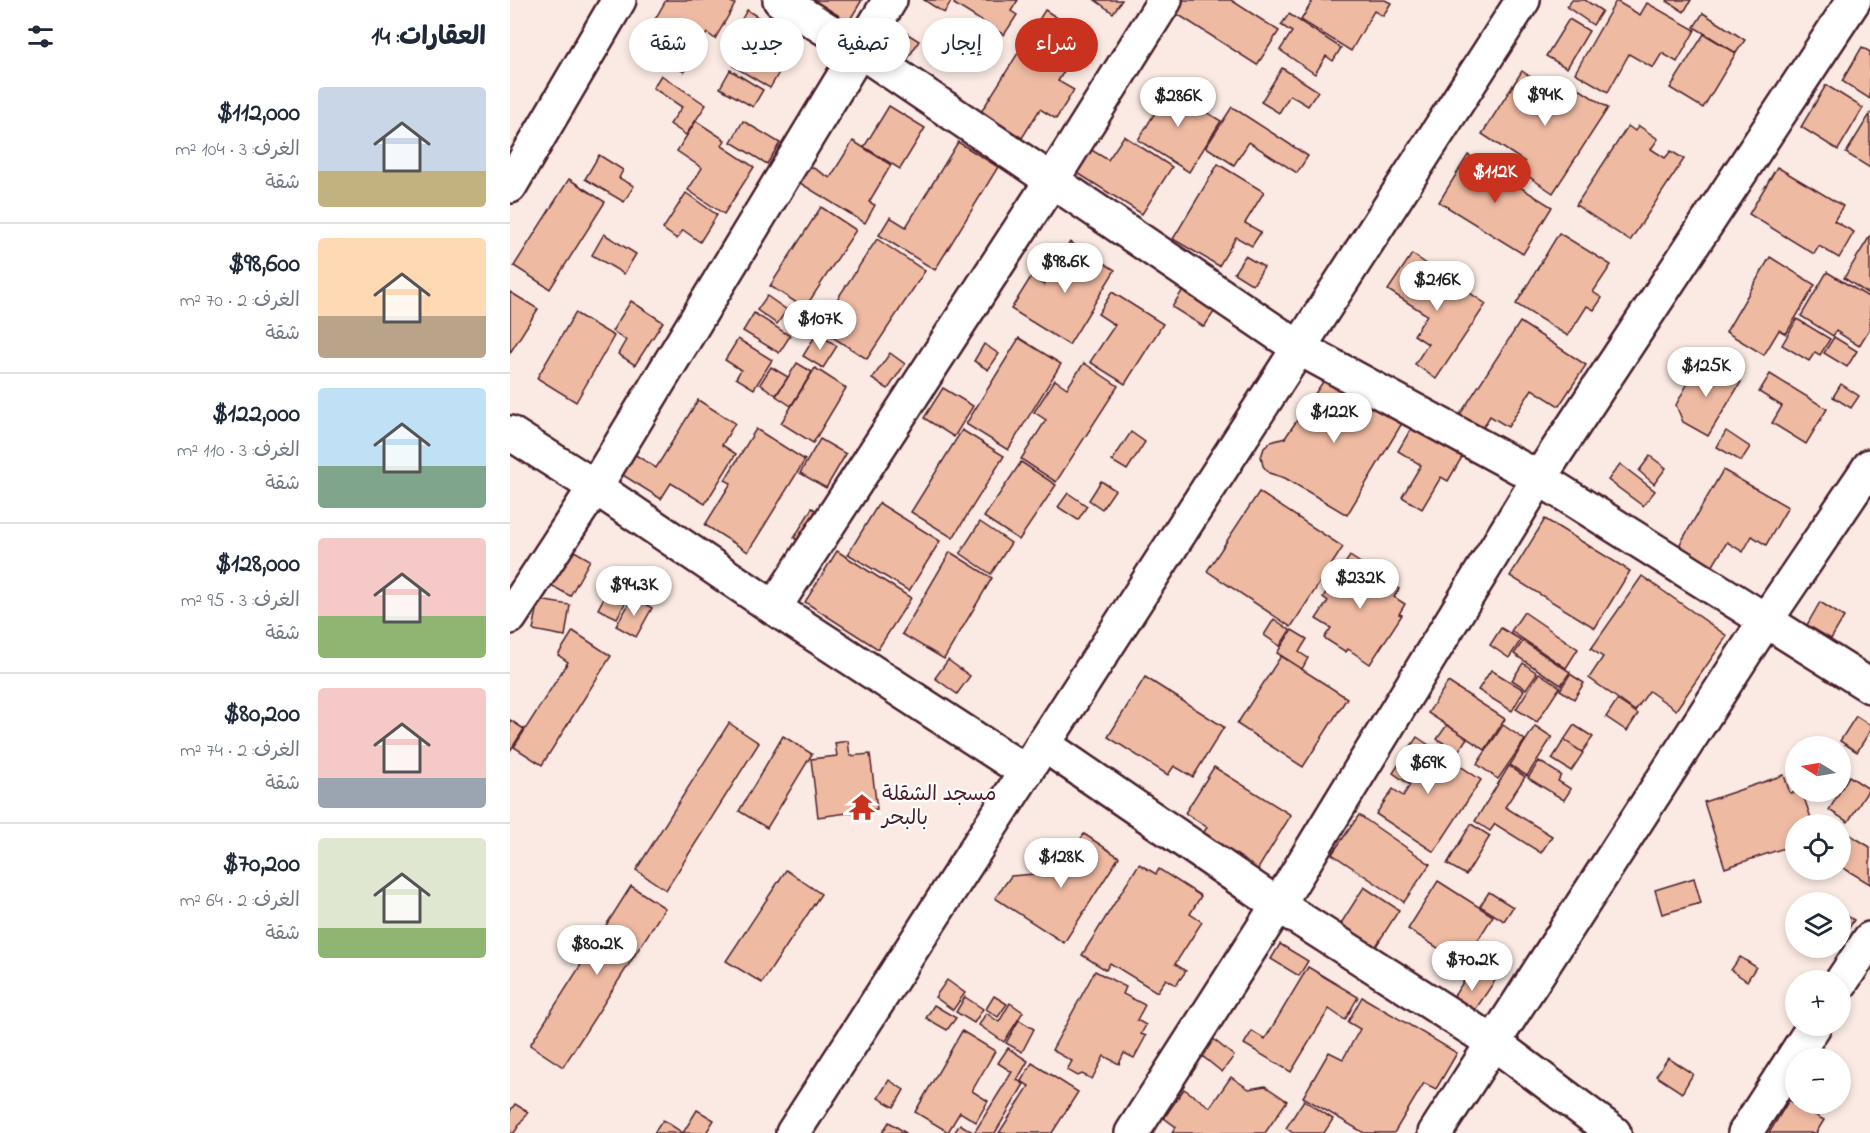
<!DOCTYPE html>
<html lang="ar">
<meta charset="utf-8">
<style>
body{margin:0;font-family:"Indie Flower","Playpen Sans Arabic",sans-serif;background:#f2f2f3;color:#1f2937;direction:rtl;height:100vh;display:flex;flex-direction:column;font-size:22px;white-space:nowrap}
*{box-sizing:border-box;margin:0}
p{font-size:20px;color:#747a83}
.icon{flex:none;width:33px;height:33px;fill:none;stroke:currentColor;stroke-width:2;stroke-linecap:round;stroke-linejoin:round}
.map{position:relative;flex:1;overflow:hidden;direction:ltr}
.panel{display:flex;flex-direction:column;background:#fff;width:510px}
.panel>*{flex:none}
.hud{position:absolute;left:18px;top:18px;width:570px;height:54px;direction:rtl;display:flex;gap:12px}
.needle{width:39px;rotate:281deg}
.fabs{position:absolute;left:1275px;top:736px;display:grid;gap:12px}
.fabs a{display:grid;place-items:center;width:66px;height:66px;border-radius:50%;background:#fff;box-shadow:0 3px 9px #0003;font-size:30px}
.price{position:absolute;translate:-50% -51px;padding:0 14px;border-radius:21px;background:#fff;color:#222;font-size:20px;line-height:39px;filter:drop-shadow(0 2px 3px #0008)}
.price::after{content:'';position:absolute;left:50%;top:36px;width:18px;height:14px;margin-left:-9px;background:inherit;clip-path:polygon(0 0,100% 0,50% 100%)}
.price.active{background:#c8321e;color:#fff}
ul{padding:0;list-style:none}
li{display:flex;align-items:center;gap:18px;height:150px;padding:0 24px}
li+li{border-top:2px solid #e0e1e3}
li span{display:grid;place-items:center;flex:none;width:168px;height:120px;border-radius:6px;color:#555}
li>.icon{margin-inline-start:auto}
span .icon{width:72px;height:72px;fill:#fffc;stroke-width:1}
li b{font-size:26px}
h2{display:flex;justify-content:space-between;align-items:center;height:72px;padding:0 24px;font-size:26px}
.chip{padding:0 21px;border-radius:27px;background:#fff;box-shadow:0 3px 9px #0003;font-size:21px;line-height:54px}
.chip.active{background:#c8321e;color:#fff}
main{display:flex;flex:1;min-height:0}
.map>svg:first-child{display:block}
.building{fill:#efbaa2;stroke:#4a1f2b;stroke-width:1.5}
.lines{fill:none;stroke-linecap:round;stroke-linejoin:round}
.minor-casing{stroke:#4a1f2b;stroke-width:38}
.tertiary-casing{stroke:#4a1f2b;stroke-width:38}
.minor{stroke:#fff;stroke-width:33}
.tertiary{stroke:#fff;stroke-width:33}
.labels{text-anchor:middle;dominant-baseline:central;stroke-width:4.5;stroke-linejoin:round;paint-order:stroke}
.poi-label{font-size:21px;fill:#4a1f2b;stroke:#fff;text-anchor:start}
</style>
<main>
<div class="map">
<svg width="1360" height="1133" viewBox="0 0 1360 1133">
<rect width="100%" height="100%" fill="#faeae3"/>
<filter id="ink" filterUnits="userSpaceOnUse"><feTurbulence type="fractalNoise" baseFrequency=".0167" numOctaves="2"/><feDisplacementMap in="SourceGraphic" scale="12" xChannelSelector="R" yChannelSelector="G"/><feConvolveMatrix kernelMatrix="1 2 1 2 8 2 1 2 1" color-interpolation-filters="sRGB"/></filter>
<g filter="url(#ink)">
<g class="building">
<polygon points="156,0 217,0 225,4 205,39 197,33 174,72 130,46"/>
<polygon points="300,0 352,0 338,23"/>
<polygon points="414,0 442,0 434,13"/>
<polygon points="446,0 508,0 501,11 507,15 494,35 444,4"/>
<polygon points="585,0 612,0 603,13"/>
<polygon points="672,0 721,0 769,31 747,65 664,12"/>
<polygon points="803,0 875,0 881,3 873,16 864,11 841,51 791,20"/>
<polygon points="1062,0 1075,0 1092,11 1083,25 1057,7"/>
<polygon points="1158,0 1181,0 1174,12 1157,1"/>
<polygon points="1106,1 1130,15 1137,3 1185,30 1167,62 1152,53 1143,68 1119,54 1098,92 1065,73"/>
<polygon points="237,10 248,17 236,38 225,31"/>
<polygon points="535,10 576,36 548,81 564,90 546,119 530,109 512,138 471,112"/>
<polygon points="1193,13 1235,40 1226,53 1184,27"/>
<polygon points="779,14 831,48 823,61 816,56 805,74 770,50 782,32 771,25"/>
<polygon points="1059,19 1079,31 1057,68 1036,56"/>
<polygon points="251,20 287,41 260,88 223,66"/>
<polygon points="380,23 409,41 392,68 363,49"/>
<polygon points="1194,34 1226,53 1193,108 1160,88"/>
<polygon points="1352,47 1360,52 1360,99 1332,81"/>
<polygon points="772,68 808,91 798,106 780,95 769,113 751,102"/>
<polygon points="220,70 253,90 243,107 210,88"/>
<polygon points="1012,71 1039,89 1048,75 1098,108 1043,193 1009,170 1015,162 972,134"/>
<polygon points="151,75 196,105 176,135 160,124 172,107 143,88"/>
<polygon points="649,83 711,121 679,172 628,140 648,108 637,102"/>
<polygon points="1316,85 1353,108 1328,150 1291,127"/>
<polygon points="379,106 415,128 390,169 354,147"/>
<polygon points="722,107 798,156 787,173 739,142 724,165 696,147"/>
<polygon points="1360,114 1360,168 1336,153"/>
<polygon points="186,121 215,140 212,146 244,167 214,214 178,190 192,168 167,151"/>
<polygon points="233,121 270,143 257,164 221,142"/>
<polygon points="1118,126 1125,131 1129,126 1148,139 1141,149 1155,158 1161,151 1174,159 1120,241 1066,205"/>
<polygon points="614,136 662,167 632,214 566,172 580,149 598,160"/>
<polygon points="343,141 381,165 359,202 365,205 355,223 290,183 300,166 320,178"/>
<polygon points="448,142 488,167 425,270 369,235 380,217 396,227"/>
<polygon points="89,155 113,170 109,178 124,186 114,202 75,179"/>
<polygon points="958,155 1042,207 1013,254 929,202"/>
<polygon points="708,164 754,192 735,223 751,232 742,246 726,237 709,266 663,239"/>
<polygon points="1267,167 1333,206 1324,221 1344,232 1329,258 1309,246 1304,254 1239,214"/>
<polygon points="59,179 95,202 40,289 4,266"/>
<polygon points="176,193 207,215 190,242 173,230 167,239 153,229"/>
<polygon points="311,207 346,230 295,308 260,286"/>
<polygon points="1049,233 1101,265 1083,292 1092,298 1084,310 1077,306 1058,336 1006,304"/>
<polygon points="94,234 126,254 114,274 82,255"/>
<polygon points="1360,236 1360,295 1334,278"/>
<polygon points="367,239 415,271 357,359 308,328"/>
<polygon points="560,242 605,270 559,345 501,309 521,277 534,285"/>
<polygon points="902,254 976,304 926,379 905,364 918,344 904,335 917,315 878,290"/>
<polygon points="735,256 754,267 743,285 724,273"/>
<polygon points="1260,257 1305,285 1276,334 1269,330 1254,355 1216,332"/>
<polygon points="1317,272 1360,298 1360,328 1349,346 1326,331 1323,336 1291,316"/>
<polygon points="674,288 706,309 694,327 662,307"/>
<polygon points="0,292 28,309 0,353"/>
<polygon points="602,292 653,324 615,384 580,362 605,325 588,314"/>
<polygon points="257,296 277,310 267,324 247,310"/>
<polygon points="121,301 153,322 125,365 108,354 116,340 102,331"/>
<polygon points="65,313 104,336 66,402 27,378"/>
<polygon points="244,313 280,336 269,353 233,331"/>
<polygon points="1287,319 1320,339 1310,355 1305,352 1299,361 1272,345"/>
<polygon points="1010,322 1076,365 1049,406 1022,389 998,427 980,416 971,431 949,416"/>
<polygon points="307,333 327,346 313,368 293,356"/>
<polygon points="1324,337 1347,351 1337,367 1314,353"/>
<polygon points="509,338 551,364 498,450 456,424"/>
<polygon points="228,339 262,360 244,389 226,378 231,370 215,360"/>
<polygon points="474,344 489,354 478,370 464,361"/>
<polygon points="380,353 395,364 378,389 362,379"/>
<polygon points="287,363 302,372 281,406 266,396"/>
<polygon points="574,363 608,386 546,482 511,459 536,420 524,412 545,380 557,388"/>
<polygon points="261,367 278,377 266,395 250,384"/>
<polygon points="1208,367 1231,382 1198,436 1173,422 1166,405 1184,372"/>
<polygon points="305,368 336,388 303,443 271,423"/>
<polygon points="819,373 894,420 837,515 775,478 759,473 753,466 751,457 754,448 761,442 775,438"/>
<polygon points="1260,374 1317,409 1296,444 1262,423 1272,406 1249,392"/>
<polygon points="1331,384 1349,396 1341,408 1323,397"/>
<polygon points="433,388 463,406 444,437 414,418"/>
<polygon points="188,400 225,423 212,445 226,454 195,504 161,483 151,499 108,472 121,452 146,468"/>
<polygon points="902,427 952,457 938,481 931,477 912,509 892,497 911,465 888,451"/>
<polygon points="246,429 295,460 238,552 195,525 221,483 215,480"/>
<polygon points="452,430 494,456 443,538 401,512"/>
<polygon points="1216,431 1240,447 1231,461 1207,447"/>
<polygon points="621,432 635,442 617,470 602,461"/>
<polygon points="310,439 336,454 316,488 290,473"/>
<polygon points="1140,456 1156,468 1144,484 1129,471"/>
<polygon points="511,462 546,485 509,540 474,517"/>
<polygon points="1110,464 1145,491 1133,506 1098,480"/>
<polygon points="1213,470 1278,507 1256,545 1242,536 1233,552 1217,542 1201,569 1167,549"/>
<polygon points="591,481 605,490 592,509 579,500"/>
<polygon points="749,492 833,547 781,627 697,571"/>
<polygon points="558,493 577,506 568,520 548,507"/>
<polygon points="369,503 430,541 399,591 338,554"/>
<polygon points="302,508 318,517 299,547 284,538"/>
<polygon points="1035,519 1120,571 1085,628 1000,576"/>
<polygon points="470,522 501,543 481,574 450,553"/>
<polygon points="59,548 80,560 60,596 39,584"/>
<polygon points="327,551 401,598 368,649 295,602"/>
<polygon points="440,552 482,578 434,659 392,634"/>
<polygon points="840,556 889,589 884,597 895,604 889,614 892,615 860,664 838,649 836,652 814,638 821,628 806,619 818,601 813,597"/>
<polygon points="1132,576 1217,636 1166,710 1139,691 1125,711 1079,678 1093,657 1081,649"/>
<polygon points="104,579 123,588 107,618 88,609"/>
<polygon points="123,597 142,608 126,637 106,626"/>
<polygon points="29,600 60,605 55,636 23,630"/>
<polygon points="1310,602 1334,617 1321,639 1297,625"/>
<polygon points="1014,612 1068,649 1056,668 1001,631"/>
<polygon points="764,619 780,630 770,646 754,635"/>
<polygon points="991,628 1011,640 999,658 980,645"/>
<polygon points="782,630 797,639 789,652 798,658 792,669 767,653"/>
<polygon points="63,631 101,656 32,765 4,747 58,662 48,655"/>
<polygon points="1013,641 1060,672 1051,685 1004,654"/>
<polygon points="771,656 837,698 793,767 727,724"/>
<polygon points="438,660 460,676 447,694 425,678"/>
<polygon points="1013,663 1027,673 1016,689 1002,680"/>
<polygon points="981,670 1014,690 1002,711 968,690"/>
<polygon points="1029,673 1050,687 1027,722 1006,709"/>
<polygon points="1060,674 1074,683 1064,699 1050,690"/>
<polygon points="635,677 714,727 683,777 664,766 658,775 598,737"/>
<polygon points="938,682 995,719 975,750 918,713"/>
<polygon points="1107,700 1128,714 1117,731 1096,717"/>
<polygon points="1346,716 1360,725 1360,731 1347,752 1330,741"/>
<polygon points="0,720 14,729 0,751"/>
<polygon points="219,723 249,743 156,890 126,870"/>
<polygon points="937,725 957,738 948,752 927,739"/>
<polygon points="993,725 1015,740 988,779 967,764"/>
<polygon points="1064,725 1083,737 1072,752 1054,740"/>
<polygon points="1025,726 1042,737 1017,776 1000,765"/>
<polygon points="273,736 302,754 257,828 229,811"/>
<polygon points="907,737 971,780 924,852 866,814 883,789 893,796 900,785 883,773"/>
<polygon points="1054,740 1073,753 1061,771 1042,759"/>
<polygon points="338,741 340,756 360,754 367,809 308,817 301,759 327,756 325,743"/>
<polygon points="1029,761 1051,775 1048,781 1061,789 1054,800 1018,778"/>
<polygon points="999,766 1015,777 995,807 1042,836 1031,853 985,824 980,831 965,821"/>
<polygon points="704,767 781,815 743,877 688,842 697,827 675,813"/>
<polygon points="1274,775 1280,793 1292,792 1301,818 1289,822 1290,825 1286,825 1286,844 1215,868 1194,802"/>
<polygon points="1339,776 1359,789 1338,822 1319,810"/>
<polygon points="849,815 920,864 894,902 822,854"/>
<polygon points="961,824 980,836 956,875 937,864"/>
<polygon points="1334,831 1360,847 1360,884 1330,866 1330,836"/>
<polygon points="574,834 609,857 554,943 485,898 501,876 549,872"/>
<polygon points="629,864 646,874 649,869 691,896 680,914 692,922 665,964 676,971 666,985 656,979 647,992 600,963 596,970 572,955"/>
<polygon points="276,870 311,894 252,983 216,961"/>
<polygon points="1184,878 1191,903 1152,914 1145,890"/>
<polygon points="928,881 983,916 953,964 898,929"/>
<polygon points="121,886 155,908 53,1067 20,1045"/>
<polygon points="854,887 889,910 863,951 828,928"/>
<polygon points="979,892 1003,907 994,921 970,906"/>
<polygon points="1330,912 1344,920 1330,942"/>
<polygon points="770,944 798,961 789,976 761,959"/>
<polygon points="1230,957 1246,967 1237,981 1221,970"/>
<polygon points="965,964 986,979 959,1019 938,1005"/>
<polygon points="798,967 848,997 835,1020 819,1009 781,1072 734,1044 742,1031 755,1039"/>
<polygon points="585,971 616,987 613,994 635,1005 627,1020 636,1025 631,1034 636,1036 624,1058 614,1053 609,1064 594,1056 582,1079 572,1074 568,1076 557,1070 562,1061 542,1050"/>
<polygon points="437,980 455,993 443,1010 425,997"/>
<polygon points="484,996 497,1004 488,1017 476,1009"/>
<polygon points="455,997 473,1009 464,1023 446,1012"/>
<polygon points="852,997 947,1053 926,1089 914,1083 884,1133 854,1133 793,1097 819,1052 833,1059 850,1029 838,1022"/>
<polygon points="500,1003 513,1012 494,1042 469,1025 476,1013 489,1022"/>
<polygon points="424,1005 446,1018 437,1030 416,1018"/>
<polygon points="509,1020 524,1029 512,1052 496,1043"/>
<polygon points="452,1031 485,1051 462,1091 478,1101 466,1122 450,1112 438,1132 405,1112"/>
<polygon points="703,1039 724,1056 712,1072 691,1055"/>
<polygon points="498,1048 518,1061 507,1080 514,1084 485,1133 444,1133 450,1124 464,1133 502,1072 488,1063"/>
<polygon points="1158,1058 1183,1074 1172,1093 1146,1076"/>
<polygon points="522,1063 568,1092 542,1133 489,1133 519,1086 511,1081"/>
<polygon points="721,1077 739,1089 755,1086 777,1101 755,1133 662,1133 666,1127 654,1118 674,1089 700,1107"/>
<polygon points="379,1080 394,1090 384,1107 368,1098"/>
<polygon points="794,1100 823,1119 814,1133 783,1133 776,1128"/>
<polygon points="1279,1100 1314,1120 1306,1133 1259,1133"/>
<polygon points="5,1104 18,1112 4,1133 0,1133 0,1111"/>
<polygon points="187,1110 204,1120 196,1133 144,1133 153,1120 173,1133"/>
<polygon points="379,1122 396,1133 372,1133"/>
</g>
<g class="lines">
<defs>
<g id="minor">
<polyline points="270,0 349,50 789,348 1029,478 1360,686"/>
<polyline points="0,186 109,0"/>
<polyline points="0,433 85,487 264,608 516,772"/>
<polyline points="264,608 542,180 655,0"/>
<polyline points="0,617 85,487 380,0"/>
<polyline points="533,744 768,905 984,1043 1104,1133"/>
<polyline points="1330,984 1360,939"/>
<polyline points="622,1133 768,905 1029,478 1344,0"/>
<polyline points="925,1133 1256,620 1360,466"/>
<polyline points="1235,1133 1304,1026"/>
</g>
<polyline id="tertiary" points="283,1133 1013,0"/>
</defs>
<use href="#minor" class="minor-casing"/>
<use href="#tertiary" class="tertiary-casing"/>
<use href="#minor" class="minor"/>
<use href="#tertiary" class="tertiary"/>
</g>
</g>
<defs>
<symbol id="temple-bare" viewBox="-9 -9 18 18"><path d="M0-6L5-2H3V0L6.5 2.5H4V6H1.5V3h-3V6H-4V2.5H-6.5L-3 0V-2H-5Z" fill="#c8321e" stroke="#fff" stroke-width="2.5" paint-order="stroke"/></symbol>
</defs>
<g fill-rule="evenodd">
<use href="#temple-bare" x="333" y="788" width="38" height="38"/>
</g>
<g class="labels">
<g class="poi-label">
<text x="372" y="795">مسجد الشقلة<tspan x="372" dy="24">بالبحر</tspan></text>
</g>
</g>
</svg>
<div class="fabs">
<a><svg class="needle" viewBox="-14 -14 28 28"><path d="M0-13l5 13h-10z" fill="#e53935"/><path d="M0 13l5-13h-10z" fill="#747a83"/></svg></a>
<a><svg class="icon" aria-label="locate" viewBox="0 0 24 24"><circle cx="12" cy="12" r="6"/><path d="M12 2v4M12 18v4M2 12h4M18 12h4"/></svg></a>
<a><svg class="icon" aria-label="layers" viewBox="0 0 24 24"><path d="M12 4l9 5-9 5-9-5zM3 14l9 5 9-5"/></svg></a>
<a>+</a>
<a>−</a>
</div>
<b class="price" style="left:1035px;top:127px">$94K</b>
<b class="price" style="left:668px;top:128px">$286K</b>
<b class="price active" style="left:985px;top:204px">$112K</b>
<b class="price" style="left:555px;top:294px">$98.6K</b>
<b class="price" style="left:927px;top:312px">$216K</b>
<b class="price" style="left:310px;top:351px">$107K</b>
<b class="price" style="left:1196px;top:398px">$125K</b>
<b class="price" style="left:824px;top:444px">$122K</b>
<b class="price" style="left:850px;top:610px">$232K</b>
<b class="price" style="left:124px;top:617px">$94.3K</b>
<b class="price" style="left:918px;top:795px">$69K</b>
<b class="price" style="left:551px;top:889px">$128K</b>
<b class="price" style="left:87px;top:976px">$80.2K</b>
<b class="price" style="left:962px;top:992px">$70.2K</b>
<div class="hud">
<a class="chip active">شراء</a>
<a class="chip">إيجار</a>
<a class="chip">تصفية</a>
<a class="chip">جديد</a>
<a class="chip">شقة</a>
</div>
</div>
<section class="panel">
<h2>العقارات: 14<svg class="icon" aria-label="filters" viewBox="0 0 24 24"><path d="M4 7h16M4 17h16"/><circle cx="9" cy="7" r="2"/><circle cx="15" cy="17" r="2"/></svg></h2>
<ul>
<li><span style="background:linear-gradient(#c9d6e8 70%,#c2b280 0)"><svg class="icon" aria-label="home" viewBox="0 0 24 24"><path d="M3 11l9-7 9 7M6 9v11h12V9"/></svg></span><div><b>$112,000</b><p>الغرف: 3 · 104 m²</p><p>شقة</p></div></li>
<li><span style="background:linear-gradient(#ffd9b3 65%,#b9a48a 0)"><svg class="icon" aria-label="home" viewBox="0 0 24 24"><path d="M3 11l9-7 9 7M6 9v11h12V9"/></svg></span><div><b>$98,600</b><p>الغرف: 2 · 70 m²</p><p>شقة</p></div></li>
<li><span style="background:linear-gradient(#bfe0f5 65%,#7fa58c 0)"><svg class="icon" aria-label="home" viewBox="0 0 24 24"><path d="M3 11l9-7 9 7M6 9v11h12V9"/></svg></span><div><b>$122,000</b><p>الغرف: 3 · 110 m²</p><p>شقة</p></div></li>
<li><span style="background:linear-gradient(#f6c9c9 65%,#8fb573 0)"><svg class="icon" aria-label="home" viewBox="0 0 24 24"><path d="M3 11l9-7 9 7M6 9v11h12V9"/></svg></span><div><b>$128,000</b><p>الغرف: 3 · 95 m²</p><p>شقة</p></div></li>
<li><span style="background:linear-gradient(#f6c9c9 75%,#9aa5b1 0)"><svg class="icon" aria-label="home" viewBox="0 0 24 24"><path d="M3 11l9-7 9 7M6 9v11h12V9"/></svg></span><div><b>$80,200</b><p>الغرف: 2 · 74 m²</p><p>شقة</p></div></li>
<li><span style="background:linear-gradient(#dfe7d0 75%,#8fb573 0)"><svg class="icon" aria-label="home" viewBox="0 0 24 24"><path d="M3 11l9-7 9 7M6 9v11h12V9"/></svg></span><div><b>$70,200</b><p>الغرف: 2 · 64 m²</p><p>شقة</p></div></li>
</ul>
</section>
</main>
